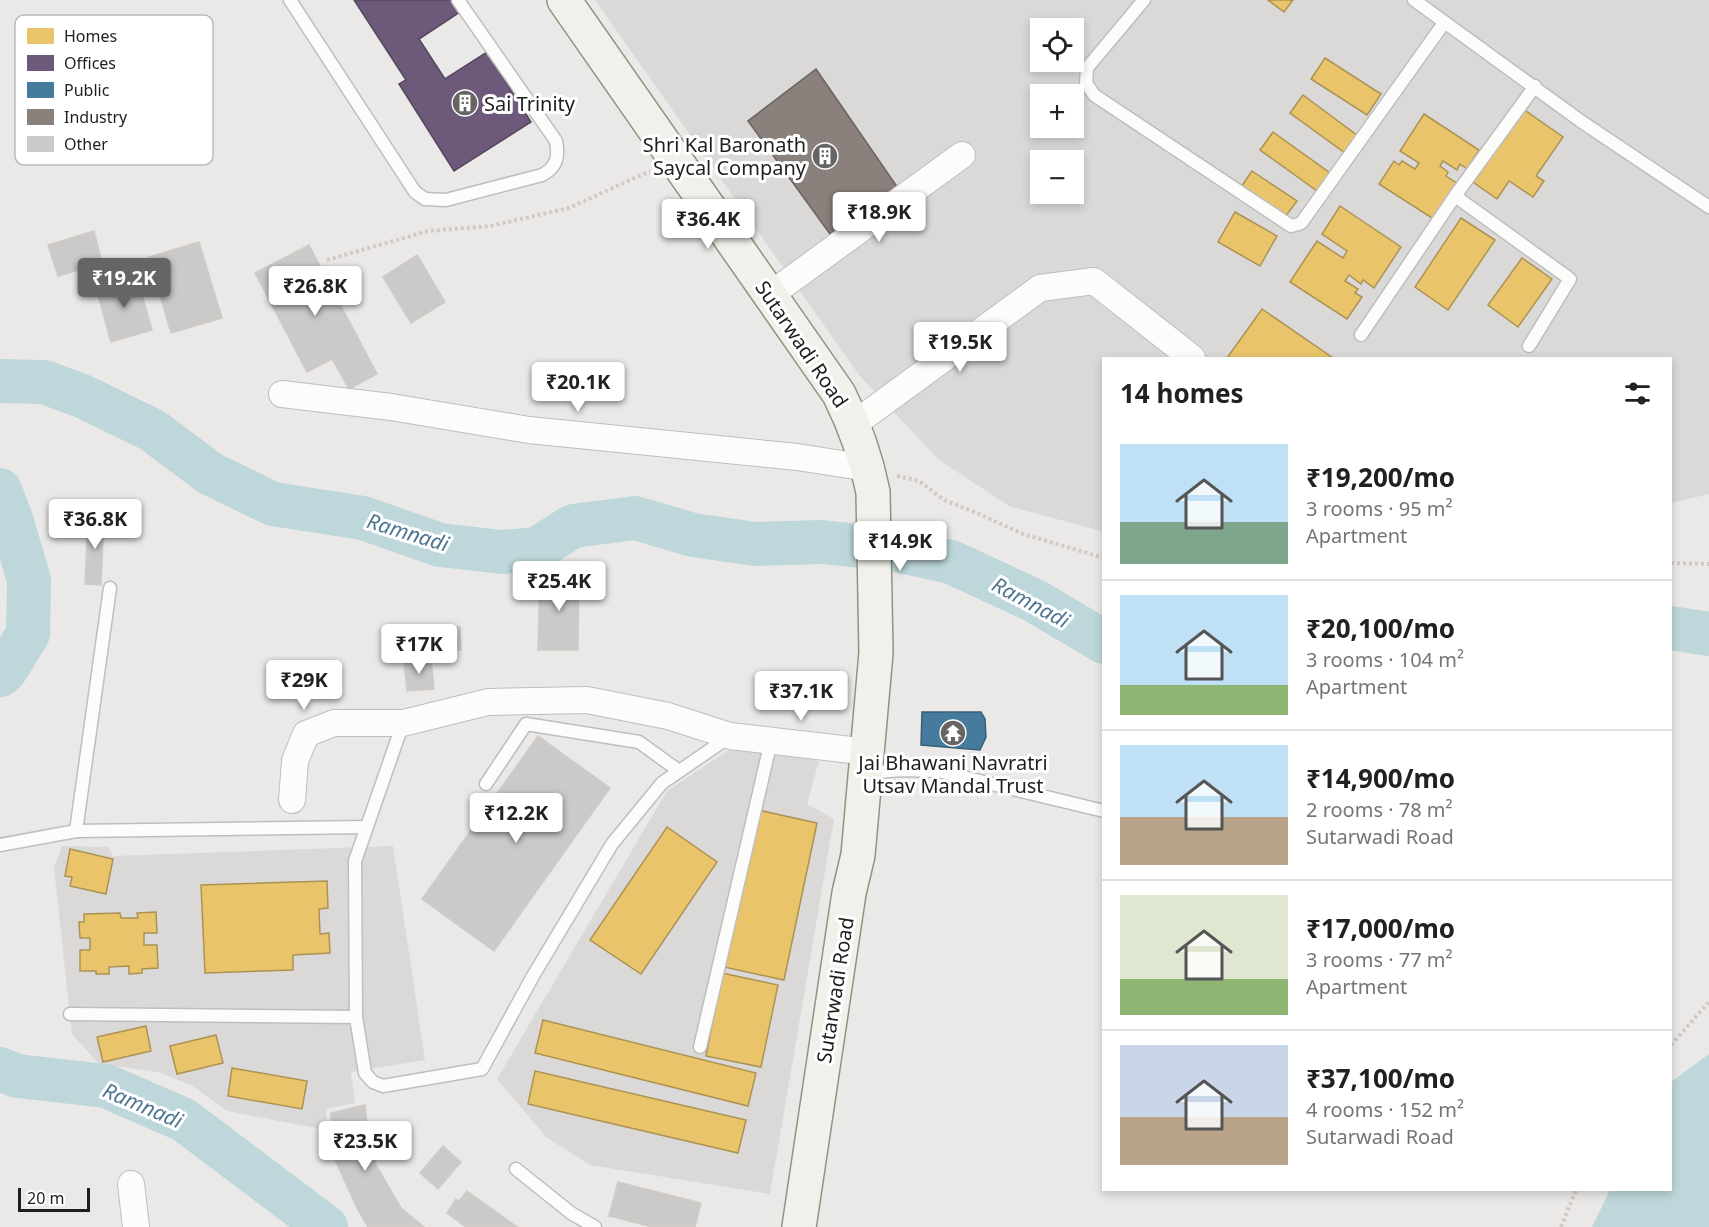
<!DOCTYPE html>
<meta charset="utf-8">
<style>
body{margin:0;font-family:"Noto Sans",sans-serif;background:#f6f6f6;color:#202124;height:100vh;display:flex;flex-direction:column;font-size:22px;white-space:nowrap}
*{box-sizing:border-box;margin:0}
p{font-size:20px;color:#757577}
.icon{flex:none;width:33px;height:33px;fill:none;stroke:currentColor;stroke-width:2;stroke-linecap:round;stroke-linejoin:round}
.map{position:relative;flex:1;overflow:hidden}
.side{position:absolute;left:1102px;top:357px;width:570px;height:834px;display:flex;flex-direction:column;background:#fff;border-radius:0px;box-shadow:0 3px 9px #0003}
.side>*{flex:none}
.buttons{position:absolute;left:1030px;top:18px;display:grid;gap:12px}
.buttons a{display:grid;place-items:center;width:54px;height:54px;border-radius:0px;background:#fff;box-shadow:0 3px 9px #0003;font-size:30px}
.scale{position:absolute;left:18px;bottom:15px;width:72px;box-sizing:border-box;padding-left:6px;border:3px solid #1e1e1e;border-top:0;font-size:16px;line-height:21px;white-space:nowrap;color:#1e1e1e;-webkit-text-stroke:4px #fff;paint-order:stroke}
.price{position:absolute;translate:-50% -51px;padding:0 14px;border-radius:6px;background:#fff;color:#222;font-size:20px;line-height:39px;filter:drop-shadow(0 2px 3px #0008)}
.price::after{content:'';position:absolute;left:50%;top:36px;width:18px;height:14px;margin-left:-9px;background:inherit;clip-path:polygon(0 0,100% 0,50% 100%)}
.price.on{background:#666564;color:#fff}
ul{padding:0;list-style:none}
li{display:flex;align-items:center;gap:18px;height:150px;padding:0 18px}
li+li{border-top:2px solid #e0e0e0}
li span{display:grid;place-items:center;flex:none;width:168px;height:120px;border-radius:0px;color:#555}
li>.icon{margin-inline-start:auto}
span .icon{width:72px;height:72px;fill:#fffc;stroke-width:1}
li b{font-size:26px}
h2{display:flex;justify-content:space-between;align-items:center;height:72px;padding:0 18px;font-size:26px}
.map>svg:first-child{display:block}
.residential{fill:#dad9d8;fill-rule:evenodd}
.water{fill:#bed7da}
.homes{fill:#e9c46a;stroke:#ac9253;stroke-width:1.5}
.offices{fill:#6d597a;stroke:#55475e;stroke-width:1.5}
.public{fill:#457b9d;stroke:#395f77;stroke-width:1.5}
.industry{fill:#8a817c;stroke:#6a6360;stroke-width:1.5}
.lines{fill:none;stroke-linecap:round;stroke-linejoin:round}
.river{stroke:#bed7da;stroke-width:44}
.building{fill:#cccac8;stroke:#cecbc9;stroke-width:1.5}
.lane-casing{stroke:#bfbebd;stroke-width:15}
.street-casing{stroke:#bfbebd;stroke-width:28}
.secondary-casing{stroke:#929281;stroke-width:36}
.path{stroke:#d4c8c7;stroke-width:4;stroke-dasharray:3 3;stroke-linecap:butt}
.lane{stroke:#fcfcfb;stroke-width:12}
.street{stroke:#fcfcfb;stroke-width:26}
.secondary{stroke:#f1f1eb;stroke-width:33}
.labels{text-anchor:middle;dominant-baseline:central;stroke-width:6;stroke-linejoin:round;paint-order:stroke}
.poi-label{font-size:20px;fill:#1e1e1e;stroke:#fff;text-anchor:start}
.street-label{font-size:20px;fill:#1e1e1e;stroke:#fff}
.water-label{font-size:21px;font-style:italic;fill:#4f7793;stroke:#fff}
.key{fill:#fff;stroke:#bcbcbc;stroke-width:1.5}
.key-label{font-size:16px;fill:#1e1e1e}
</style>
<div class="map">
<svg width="1709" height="1227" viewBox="0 0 1709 1227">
<rect width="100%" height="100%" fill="#ebe9e7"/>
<g class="residential">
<path d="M595,0H1709V494L1671,503V358H1104V532L1009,506L939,460L859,375ZM1041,28H1074V62H1041ZM1041,94H1074V128H1041ZM1041,160H1074V194H1041Z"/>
<polygon points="732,748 819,761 807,804 834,819 770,1194 590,1165 546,1137 497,1079 667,791"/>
<polygon points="62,846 108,847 113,856 393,846 425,1060 351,1072 355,1103 326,1109 327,1130 227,1111 191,1085 158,1072 99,1064 72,1034 54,868"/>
</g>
<polygon class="water" points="1709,1054 1709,1227 1592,1227 1610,1190 1671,1190 1671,1082"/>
<g class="homes">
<polygon points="1268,0 1293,0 1284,12"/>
<polygon points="1325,58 1381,94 1367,115 1311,79"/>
<polygon points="1303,95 1358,136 1345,153 1290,113"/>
<polygon points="1523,109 1563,137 1536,176 1544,181 1533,197 1509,181 1497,199 1473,182"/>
<polygon points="1424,114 1479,150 1467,169 1460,164 1457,170 1443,161 1440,166 1448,172 1446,176 1458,184 1435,220 1379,184 1394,161 1399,165 1402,161 1415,169 1419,163 1400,151"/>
<polygon points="1273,132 1330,173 1317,191 1260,150"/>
<polygon points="1252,171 1297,201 1285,217 1241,187"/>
<polygon points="1340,206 1401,247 1374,288 1363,280 1361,284 1349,275 1345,281 1358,289 1355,293 1362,297 1347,319 1290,282 1317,241 1343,258 1347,251 1322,234"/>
<polygon points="1235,212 1277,236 1260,266 1218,242"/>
<polygon points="1461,218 1495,240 1448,310 1415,287"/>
<polygon points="1522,258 1552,279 1518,327 1488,305"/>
<polygon points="1262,309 1333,358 1227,358"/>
<polygon points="758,810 817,823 784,980 724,967"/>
<polygon points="667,827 717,862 641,974 590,940"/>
<polygon points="70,849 113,859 106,894 70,886 72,877 65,876"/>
<polygon points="327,881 328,908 319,909 320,934 329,933 330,953 293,955 293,970 205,973 201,885"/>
<polygon points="156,912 157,933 144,933 144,945 157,945 158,968 142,969 142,973 129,974 129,966 109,967 109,974 96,974 96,971 80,971 80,950 90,950 90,938 80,938 79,922 84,922 84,914 120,913 121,918 138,918 137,913"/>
<polygon points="722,973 778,985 761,1067 706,1056"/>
<polygon points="543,1020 756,1073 748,1106 535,1053"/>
<polygon points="146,1026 151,1051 103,1062 97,1037"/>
<polygon points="216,1035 223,1063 177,1074 170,1046"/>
<polygon points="232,1068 307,1081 302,1109 228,1096"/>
<polygon points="535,1071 746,1120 738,1153 528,1104"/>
</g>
<polygon class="offices" points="354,0 453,0 460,12 419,39 445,79 487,52 531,122 454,171 399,84 406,80"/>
<polygon class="public" points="922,712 981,712 985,719 986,737 980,750 921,745"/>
<polygon class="industry" points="816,69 900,191 830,234 748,121"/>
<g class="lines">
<g class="river">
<polyline points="0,381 44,382 82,396 152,430 211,474 273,504 363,518 440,545 502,552 537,549 573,526 635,518 693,535 755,544 822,542 896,550 951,562 1035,601 1104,642"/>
<polyline points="0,490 11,519 29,580 28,634 5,671 0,675"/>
<polyline points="1671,628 1709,634"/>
<polyline points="0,1069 17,1076 106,1086 184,1120 326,1227"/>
</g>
</g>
<g class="building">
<polygon points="94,231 102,263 58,276 48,245"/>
<polygon points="199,242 222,318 171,333 149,257"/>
<polygon points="309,245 377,374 349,389 332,359 307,372 255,273"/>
<polygon points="417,255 445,302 411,323 383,277"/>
<polygon points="137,277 152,330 111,342 96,288"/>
<polygon points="88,516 104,516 101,585 85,584"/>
<polygon points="540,573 579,574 578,650 538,650"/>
<polygon points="460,627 461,650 438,651 437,629"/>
<polygon points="431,659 434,689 407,691 404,662"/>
<polygon points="538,736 610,788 494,951 422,899"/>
<polygon points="365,1105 368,1136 376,1165 401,1208 424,1227 368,1227 357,1208 332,1153 331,1113"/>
<polygon points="443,1146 461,1162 438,1189 420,1173"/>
<polygon points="618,1182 701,1203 695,1227 652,1227 609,1216"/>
<polygon points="467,1191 517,1227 466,1227 447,1213 456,1199 459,1201"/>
</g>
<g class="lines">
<defs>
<g id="lane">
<path d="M290,0L415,192L425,199L446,200L542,175C557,167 559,157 556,141L458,0"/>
<polyline points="1144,0 1087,68 1086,83 1094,95 1291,226 1299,224 1302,222 1444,23"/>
<polyline points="1414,0 1582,122 1709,207"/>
<polyline points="1455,196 1570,279 1529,346"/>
<polyline points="1361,335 1455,196 1535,86"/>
<polyline points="403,723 355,861 356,1017 365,1073 373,1082 383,1086 482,1069 533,976 612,844 662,783 729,737"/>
<polyline points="867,773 901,770 938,771 1104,811"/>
<polyline points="486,784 526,724 639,742 679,771"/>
<polyline points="76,831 110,588"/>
<polyline points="0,845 76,831 367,827"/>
<polyline points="70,1014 356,1017"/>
<polyline points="700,1047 771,741"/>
<polyline points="516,1169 571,1213 595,1227"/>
</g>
<g id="street">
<polyline points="770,295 962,155"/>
<polyline points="282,394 391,407 529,430 797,457 868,468"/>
<polyline points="854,424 1040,288 1094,281 1192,358"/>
<polyline points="292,800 295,761 306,734 334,723 403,723 488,702 587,700 668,716 730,736 868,752"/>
<polyline points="131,1184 136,1227"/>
</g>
<path id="secondary" d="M564,0L839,394C855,426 866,457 873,492L876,653L858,855L849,893L799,1227"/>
</defs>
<use href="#lane" class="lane-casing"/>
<use href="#street" class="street-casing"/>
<use href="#secondary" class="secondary-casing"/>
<g class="path">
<polyline points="327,260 428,231 490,226 569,208 650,171"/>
<polyline points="897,476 919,481 944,500 977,513 1023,534 1104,558"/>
<polyline points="1671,563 1709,564"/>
<polyline points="1671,1045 1709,1002"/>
<polyline points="1561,1227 1576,1190"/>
</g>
<use href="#lane" class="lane"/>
<use href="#street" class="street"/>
<use href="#secondary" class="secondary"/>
</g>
<defs>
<symbol id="building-disc" viewBox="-11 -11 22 22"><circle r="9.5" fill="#666564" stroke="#fff"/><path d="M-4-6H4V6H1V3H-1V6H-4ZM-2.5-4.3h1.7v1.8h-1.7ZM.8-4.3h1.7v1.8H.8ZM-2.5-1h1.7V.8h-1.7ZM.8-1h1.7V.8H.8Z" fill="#fff"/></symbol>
<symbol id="temple-disc" viewBox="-11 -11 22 22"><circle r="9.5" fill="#666564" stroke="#fff"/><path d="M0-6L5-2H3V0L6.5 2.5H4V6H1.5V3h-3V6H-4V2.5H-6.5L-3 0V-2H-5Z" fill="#fff"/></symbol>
</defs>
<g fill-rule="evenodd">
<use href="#building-disc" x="450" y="88" width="30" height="30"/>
<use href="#building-disc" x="810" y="141" width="30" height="30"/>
<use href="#temple-disc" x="938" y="718" width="30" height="30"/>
</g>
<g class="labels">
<g class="poi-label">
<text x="484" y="103">Sai Trinity</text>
<text x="806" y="144" text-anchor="end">Shri Kal Baronath<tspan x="806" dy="23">Saycal Company</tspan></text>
<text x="953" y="762" text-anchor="middle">Jai Bhawani Navratri<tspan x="953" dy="23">Utsav Mandal Trust</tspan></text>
</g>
<g class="street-label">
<text transform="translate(802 344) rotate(56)">Sutarwadi Road</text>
<text transform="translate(835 990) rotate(-81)">Sutarwadi Road</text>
</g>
<g class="water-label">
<text transform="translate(408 532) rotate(17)">Ramnadi</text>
<text transform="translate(1031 602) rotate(28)">Ramnadi</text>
<text transform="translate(143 1105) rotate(23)">Ramnadi</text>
</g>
</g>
<rect x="15" y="15" width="198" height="150" rx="9" class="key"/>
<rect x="27" y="28" width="27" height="16" fill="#e9c46a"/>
<rect x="27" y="55" width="27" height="16" fill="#6d597a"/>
<rect x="27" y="82" width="27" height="16" fill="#457b9d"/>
<rect x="27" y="109" width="27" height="16" fill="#8a817c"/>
<rect x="27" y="136" width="27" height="16" fill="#cccac8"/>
<g class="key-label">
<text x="64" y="42">Homes</text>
<text x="64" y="69">Offices</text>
<text x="64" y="96">Public</text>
<text x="64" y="123">Industry</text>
<text x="64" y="150">Other</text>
</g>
</svg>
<div class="buttons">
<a><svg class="icon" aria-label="locate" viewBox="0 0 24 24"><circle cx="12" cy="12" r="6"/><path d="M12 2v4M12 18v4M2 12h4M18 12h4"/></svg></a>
<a>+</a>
<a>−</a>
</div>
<div class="scale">20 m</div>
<b class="price" style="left:879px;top:243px">₹18.9K</b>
<b class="price" style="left:708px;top:250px">₹36.4K</b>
<b class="price on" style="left:124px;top:309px">₹19.2K</b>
<b class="price" style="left:315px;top:317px">₹26.8K</b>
<b class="price" style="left:960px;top:373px">₹19.5K</b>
<b class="price" style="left:578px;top:413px">₹20.1K</b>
<b class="price" style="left:95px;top:550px">₹36.8K</b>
<b class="price" style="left:900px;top:572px">₹14.9K</b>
<b class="price" style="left:559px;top:612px">₹25.4K</b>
<b class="price" style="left:419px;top:675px">₹17K</b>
<b class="price" style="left:304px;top:711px">₹29K</b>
<b class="price" style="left:801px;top:722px">₹37.1K</b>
<b class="price" style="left:516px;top:844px">₹12.2K</b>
<b class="price" style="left:365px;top:1172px">₹23.5K</b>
<section class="side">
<h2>14 homes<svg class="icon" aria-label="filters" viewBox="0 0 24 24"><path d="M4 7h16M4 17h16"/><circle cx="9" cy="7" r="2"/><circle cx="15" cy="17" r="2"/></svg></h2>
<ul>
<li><span style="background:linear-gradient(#bfe0f5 65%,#7fa58c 0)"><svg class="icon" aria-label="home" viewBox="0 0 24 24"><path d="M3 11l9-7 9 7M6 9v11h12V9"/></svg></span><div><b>₹19,200/mo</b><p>3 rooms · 95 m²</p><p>Apartment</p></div></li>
<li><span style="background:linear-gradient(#bfe0f5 75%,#8fb573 0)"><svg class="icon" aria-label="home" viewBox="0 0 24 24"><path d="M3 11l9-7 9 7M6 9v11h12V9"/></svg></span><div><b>₹20,100/mo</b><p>3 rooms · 104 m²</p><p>Apartment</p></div></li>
<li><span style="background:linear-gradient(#bfe0f5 60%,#b9a48a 0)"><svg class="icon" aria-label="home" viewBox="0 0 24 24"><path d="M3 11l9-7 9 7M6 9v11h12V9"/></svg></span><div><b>₹14,900/mo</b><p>2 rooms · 78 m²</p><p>Sutarwadi Road</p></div></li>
<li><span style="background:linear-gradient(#dfe7d0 70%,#8fb573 0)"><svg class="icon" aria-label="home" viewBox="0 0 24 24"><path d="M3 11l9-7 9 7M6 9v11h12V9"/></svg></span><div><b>₹17,000/mo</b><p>3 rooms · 77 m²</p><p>Apartment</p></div></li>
<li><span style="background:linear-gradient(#c9d6e8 60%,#b9a48a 0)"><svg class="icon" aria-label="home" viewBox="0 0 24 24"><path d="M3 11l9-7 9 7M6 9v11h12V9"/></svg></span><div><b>₹37,100/mo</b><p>4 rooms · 152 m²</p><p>Sutarwadi Road</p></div></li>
</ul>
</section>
</div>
